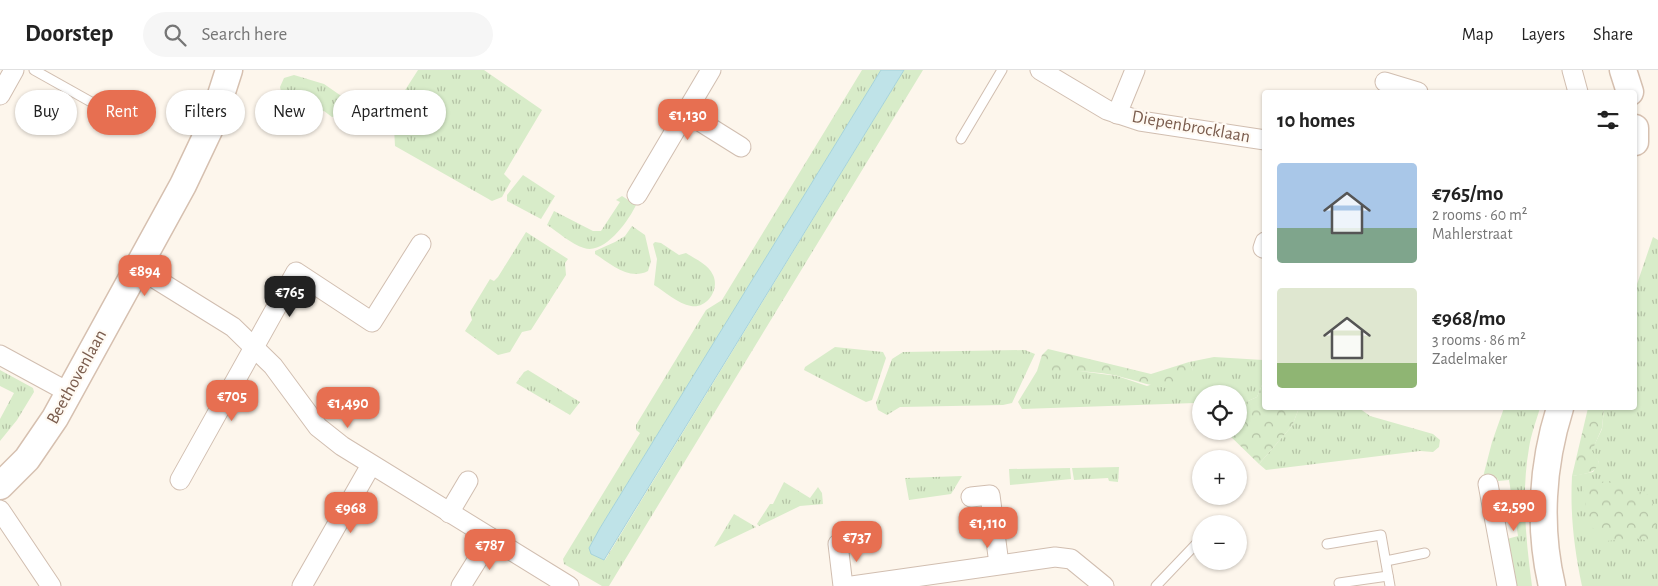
<!DOCTYPE html>
<meta charset="utf-8">
<style>
body{margin:0;font-family:"Alegreya Sans",sans-serif;background:#f6f6f6;color:#222;height:100vh;display:flex;flex-direction:column;font-size:19px;white-space:nowrap}
*{box-sizing:border-box;margin:0}
p{font-size:16px;color:#767676}
.icon{flex:none;width:28px;height:28px;fill:none;stroke:currentColor;stroke-width:2;stroke-linecap:round;stroke-linejoin:round}
.map{position:relative;flex:1;overflow:hidden}
.side{position:absolute;left:1262px;top:20px;width:375px;height:320px;display:flex;flex-direction:column;background:#fff;border-radius:5px;box-shadow:0 1px 4px #0004}
.side>*{flex:none}
.banner{position:absolute;left:15px;top:20px;width:475px;height:45px;display:flex;gap:10px}
.controls{position:absolute;left:1192px;top:315px;display:grid;gap:10px}
.controls a{display:grid;place-items:center;width:55px;height:55px;border-radius:50%;background:#fff;box-shadow:0 1px 4px #0004;font-size:25px}
.price{position:absolute;translate:-50% -42px;padding:0 11px;border-radius:10px;background:#e76f51;color:#fff;font-size:16px;line-height:32px;filter:drop-shadow(0 1px 2px #0008)}
.price::after{content:'';position:absolute;left:50%;top:30px;width:15px;height:11px;margin-left:-8px;background:inherit;clip-path:polygon(0 0,100% 0,50% 100%)}
.price.selected{background:#222;color:#fff}
ul{padding:0;list-style:none}
li{display:flex;align-items:center;gap:15px;height:125px;padding:0 15px}
li span{display:grid;place-items:center;flex:none;width:140px;height:100px;border-radius:5px;color:#555}
li>.icon{margin-inline-start:auto}
span .icon{width:60px;height:60px;fill:#fffc;stroke-width:1}
li b{font-size:21px}
h2{display:flex;justify-content:space-between;align-items:center;height:60px;padding:0 15px;font-size:21px}
.pill{padding:0 18px;border-radius:22px;background:#fff;box-shadow:0 1px 4px #0004;font-size:18px;line-height:45px}
.pill.selected{background:#e76f51;color:#fff}
header{display:flex;align-items:center;gap:30px;box-sizing:border-box;height:70px;padding:0 25px;background:#fff;border-bottom:1px solid #e0e0e0}
header strong{font-size:24px}
nav{display:flex;gap:28px;margin-inline-start:auto;font-size:18px}
.search{width:350px;height:45px;background:#f6f6f6;display:flex;align-items:center;gap:12px;box-sizing:border-box;padding:0 18px;border-radius:28px;color:#767676;font-size:19px}
.map>svg:first-child{display:block}
.grass{fill:url(#grass-tufts)}
.forest{fill:url(#forest-crowns)}
.water{fill:#bfe3e8;stroke:#a5d3da}
.lines{fill:none;stroke-linecap:round;stroke-linejoin:round}
.lane-casing{stroke:#d1beb0;stroke-width:11}
.street-casing{stroke:#d1beb0;stroke-width:21}
.secondary-casing{stroke:#d6c0b0;stroke-width:29}
.lane{stroke:#fff;stroke-width:9}
.street{stroke:#fff;stroke-width:19}
.secondary{stroke:#fff;stroke-width:26}
.labels{text-anchor:middle;dominant-baseline:central;stroke-width:4.5;stroke-linejoin:round;paint-order:stroke}
.street-label{font-size:18px;fill:#7a5c4d;stroke:#fffaf3}
</style>
<header>
<strong>Doorstep</strong>
<div class="search"><svg class="icon" aria-label="search" viewBox="0 0 24 24"><circle cx="10" cy="10" r="6"/><path d="M15 15l6 6"/></svg>Search here</div>
<nav><a>Map</a><a>Layers</a><a>Share</a></nav>
</header>
<div class="map">
<svg width="1658" height="516" viewBox="0 0 1658 516">
<defs>
<pattern id="grass-tufts" width="24" height="20" patternUnits="userSpaceOnUse" patternTransform="scale(1.25)"><rect width="24" height="20" fill="#d8ecc9"/><path d="M3 7l-1-3M5 7V3M7 7l1-3M15 17l-1-3M17 17v-4M19 17l1-3" fill="none" stroke="#b4c2a5"/></pattern>
<pattern id="forest-crowns" width="20" height="18" patternUnits="userSpaceOnUse" patternTransform="scale(1.25)"><rect width="20" height="18" fill="#d8ecc9"/><path d="M2 6a3 3 0 1 1 6 0M12 15a3 3 0 1 1 6 0" fill="none" stroke="#b4c2a5"/></pattern>
</defs>
<rect width="100%" height="100%" fill="#fdf6ec"/>
<g class="grass">
<polygon points="418,0 484,0 542,40 504,104 511,111 502,127 492,131 395,76 393,39"/>
<polygon points="862,0 881,0 600,458 589,478 592,484 605,490 904,0 923,0 609,516 602,516 564,494 563,489 640,363 636,360 636,355 706,240 722,230"/>
<polygon points="294,5 324,14 376,50 375,59 367,62 341,46 332,47 324,41 310,44 282,26 280,17 284,8"/>
<polygon points="523,105 555,126 541,149 507,131 507,125"/>
<path d="M622,126L636,135C629,150 605,185 584,178C571,174 558,162 547,155L554,141L593,161H601L620,132L616,130Z"/>
<path d="M632,156L645,165L651,191L648,201C629,211 611,194 595,184V181L615,172L625,166Z"/>
<polygon points="526,162 568,189 565,193 566,205 531,260 522,262 510,282 498,285 465,261 472,250 470,242 490,209 494,211 498,207"/>
<path d="M1653,167L1658,170V516H1582C1574,478 1570,444 1572,406L1593,402L1599,392L1591,382L1602,359L1604,338H1635V220Z"/>
<path d="M655,172L661,173L679,185L686,183C695,189 708,194 713,205C720,219 707,239 691,236C678,234 664,221 654,215L657,189L653,174Z"/>
<polygon points="835,277 883,282 886,288 872,330 866,332 804,300 805,297"/>
<polygon points="1025,280 1035,284 1012,333 1003,335 900,337 887,345 878,340 876,333 892,289 903,282"/>
<polygon points="1214,287 1263,290 1264,310 1257,327 1239,335 1239,324 1201,324 1201,338 1195,333 1022,339 1018,332 1037,301 1079,301 1117,306 1147,316 1193,300 1189,292"/>
<polygon points="0,300 33,318 34,322 17,350 0,371 0,349 14,323 0,316"/>
<polygon points="528,300 580,332 570,345 516,313 524,302"/>
<polygon points="1299,338 1359,338 1370,346 1433,364 1440,370 1439,377 1433,382 1420,381 1266,400 1259,394 1292,356"/>
<path d="M1504,338H1540C1536,351 1531,365 1529,378C1521,424 1526,471 1532,516H1513L1507,469L1518,466L1509,410L1498,411L1497,408L1482,411L1492,372Z"/>
<polygon points="1119,397 1118,412 1109,411 1108,408 1074,410 1072,398"/>
<polygon points="1070,398 1071,409 1010,415 1009,399"/>
<polygon points="962,406 951,424 909,430 905,408"/>
<polygon points="784,412 810,428 818,417 822,423 823,434 800,436 759,456 757,454 770,434 773,434"/>
<polygon points="734,444 756,457 714,477"/>
</g>
<g class="forest">
<path d="M1048,279L1151,304L1189,292L1193,300L1188,309L1174,319C1154,317 1137,311 1118,306C1091,300 1064,301 1037,301L1042,285Z"/>
<polygon points="1263,290 1265,290 1265,338 1299,338 1292,356 1259,394 1225,361 1239,361 1239,335 1257,327 1264,310"/>
<path d="M1588,338H1604L1602,358L1592,381L1599,392C1596,404 1584,404 1572,406Z"/>
<polygon points="1609,411 1649,425 1658,448 1650,471 1634,468 1607,471 1589,455 1582,414"/>
</g>
<polygon class="water" points="881,0 904,0 604,490 591,484 589,478 600,458"/>
<g class="lines">
<defs>
<g id="lane">
<polyline points="34,0 109,42"/>
<polyline points="961,69 1002,0"/>
<polyline points="1327,474 1381,465 1390,516"/>
<polyline points="1386,491 1425,483"/>
<polyline points="1339,513 1388,506"/>
<polyline points="1156,516 1197,473"/>
</g>
<g id="street">
<polyline points="1040,0 1107,40 1140,51 1265,70"/>
<polyline points="1572,0 1578,22"/>
<polyline points="1385,12 1418,22"/>
<polyline points="0,25 14,0"/>
<polyline points="685,42 741,77"/>
<polyline points="1117,44 1135,0"/>
<polyline points="637,125 711,0"/>
<polyline points="1263,178 1265,172"/>
<polyline points="138,198 233,257 273,296 318,357 342,376 569,516"/>
<polyline points="0,285 68,322"/>
<polyline points="180,410 296,202 372,252 421,174"/>
<polyline points="1488,414 1507,516"/>
<polyline points="971,427 990,425 999,494"/>
<polyline points="0,440 51,516"/>
<polyline points="449,443 468,411"/>
<polyline points="838,474 843,516"/>
<polyline points="302,516 371,395"/>
<polyline points="461,516 491,468"/>
<polyline points="852,516 1055,487 1071,489 1104,516"/>
</g>
<g id="secondary">
<polyline points="1623,0 1630,22"/>
<polyline points="1635,58 1635,72"/>
<polyline points="0,416 27,389 55,348 183,115 211,56 229,0"/>
<path d="M1552,516C1538,457 1542,395 1560,338"/>
</g>
</defs>
<use href="#lane" class="lane-casing"/>
<use href="#street" class="street-casing"/>
<use href="#secondary" class="secondary-casing"/>
<use href="#lane" class="lane"/>
<use href="#street" class="street"/>
<use href="#secondary" class="secondary"/>
</g>
<g class="labels">
<g class="street-label">
<text transform="translate(1191 57) rotate(10)">Diepenbrocklaan</text>
<text transform="translate(77 307) rotate(-61)">Beethovenlaan</text>
</g>
</g>
</svg>
<div class="controls">
<a><svg class="icon" aria-label="locate" viewBox="0 0 24 24"><circle cx="12" cy="12" r="6"/><path d="M12 2v4M12 18v4M2 12h4M18 12h4"/></svg></a>
<a>+</a>
<a>−</a>
</div>
<b class="price" style="left:688px;top:71px">€1,130</b>
<b class="price" style="left:145px;top:227px">€894</b>
<b class="price selected" style="left:290px;top:248px">€765</b>
<b class="price" style="left:232px;top:352px">€705</b>
<b class="price" style="left:348px;top:359px">€1,490</b>
<b class="price" style="left:1514px;top:462px">€2,590</b>
<b class="price" style="left:351px;top:464px">€968</b>
<b class="price" style="left:988px;top:479px">€1,110</b>
<b class="price" style="left:857px;top:493px">€737</b>
<b class="price" style="left:490px;top:501px">€787</b>
<div class="banner">
<a class="pill">Buy</a>
<a class="pill selected">Rent</a>
<a class="pill">Filters</a>
<a class="pill">New</a>
<a class="pill">Apartment</a>
</div>
<section class="side">
<h2>10 homes<svg class="icon" aria-label="filters" viewBox="0 0 24 24"><path d="M4 7h16M4 17h16"/><circle cx="9" cy="7" r="2"/><circle cx="15" cy="17" r="2"/></svg></h2>
<ul>
<li><span style="background:linear-gradient(#a9c7e8 65%,#7fa58c 0)"><svg class="icon" aria-label="home" viewBox="0 0 24 24"><path d="M3 11l9-7 9 7M6 9v11h12V9"/></svg></span><div><b>€765/mo</b><p>2 rooms · 60 m²</p><p>Mahlerstraat</p></div></li>
<li><span style="background:linear-gradient(#dfe7d0 75%,#8fb573 0)"><svg class="icon" aria-label="home" viewBox="0 0 24 24"><path d="M3 11l9-7 9 7M6 9v11h12V9"/></svg></span><div><b>€968/mo</b><p>3 rooms · 86 m²</p><p>Zadelmaker</p></div></li>
</ul>
</section>
</div>
